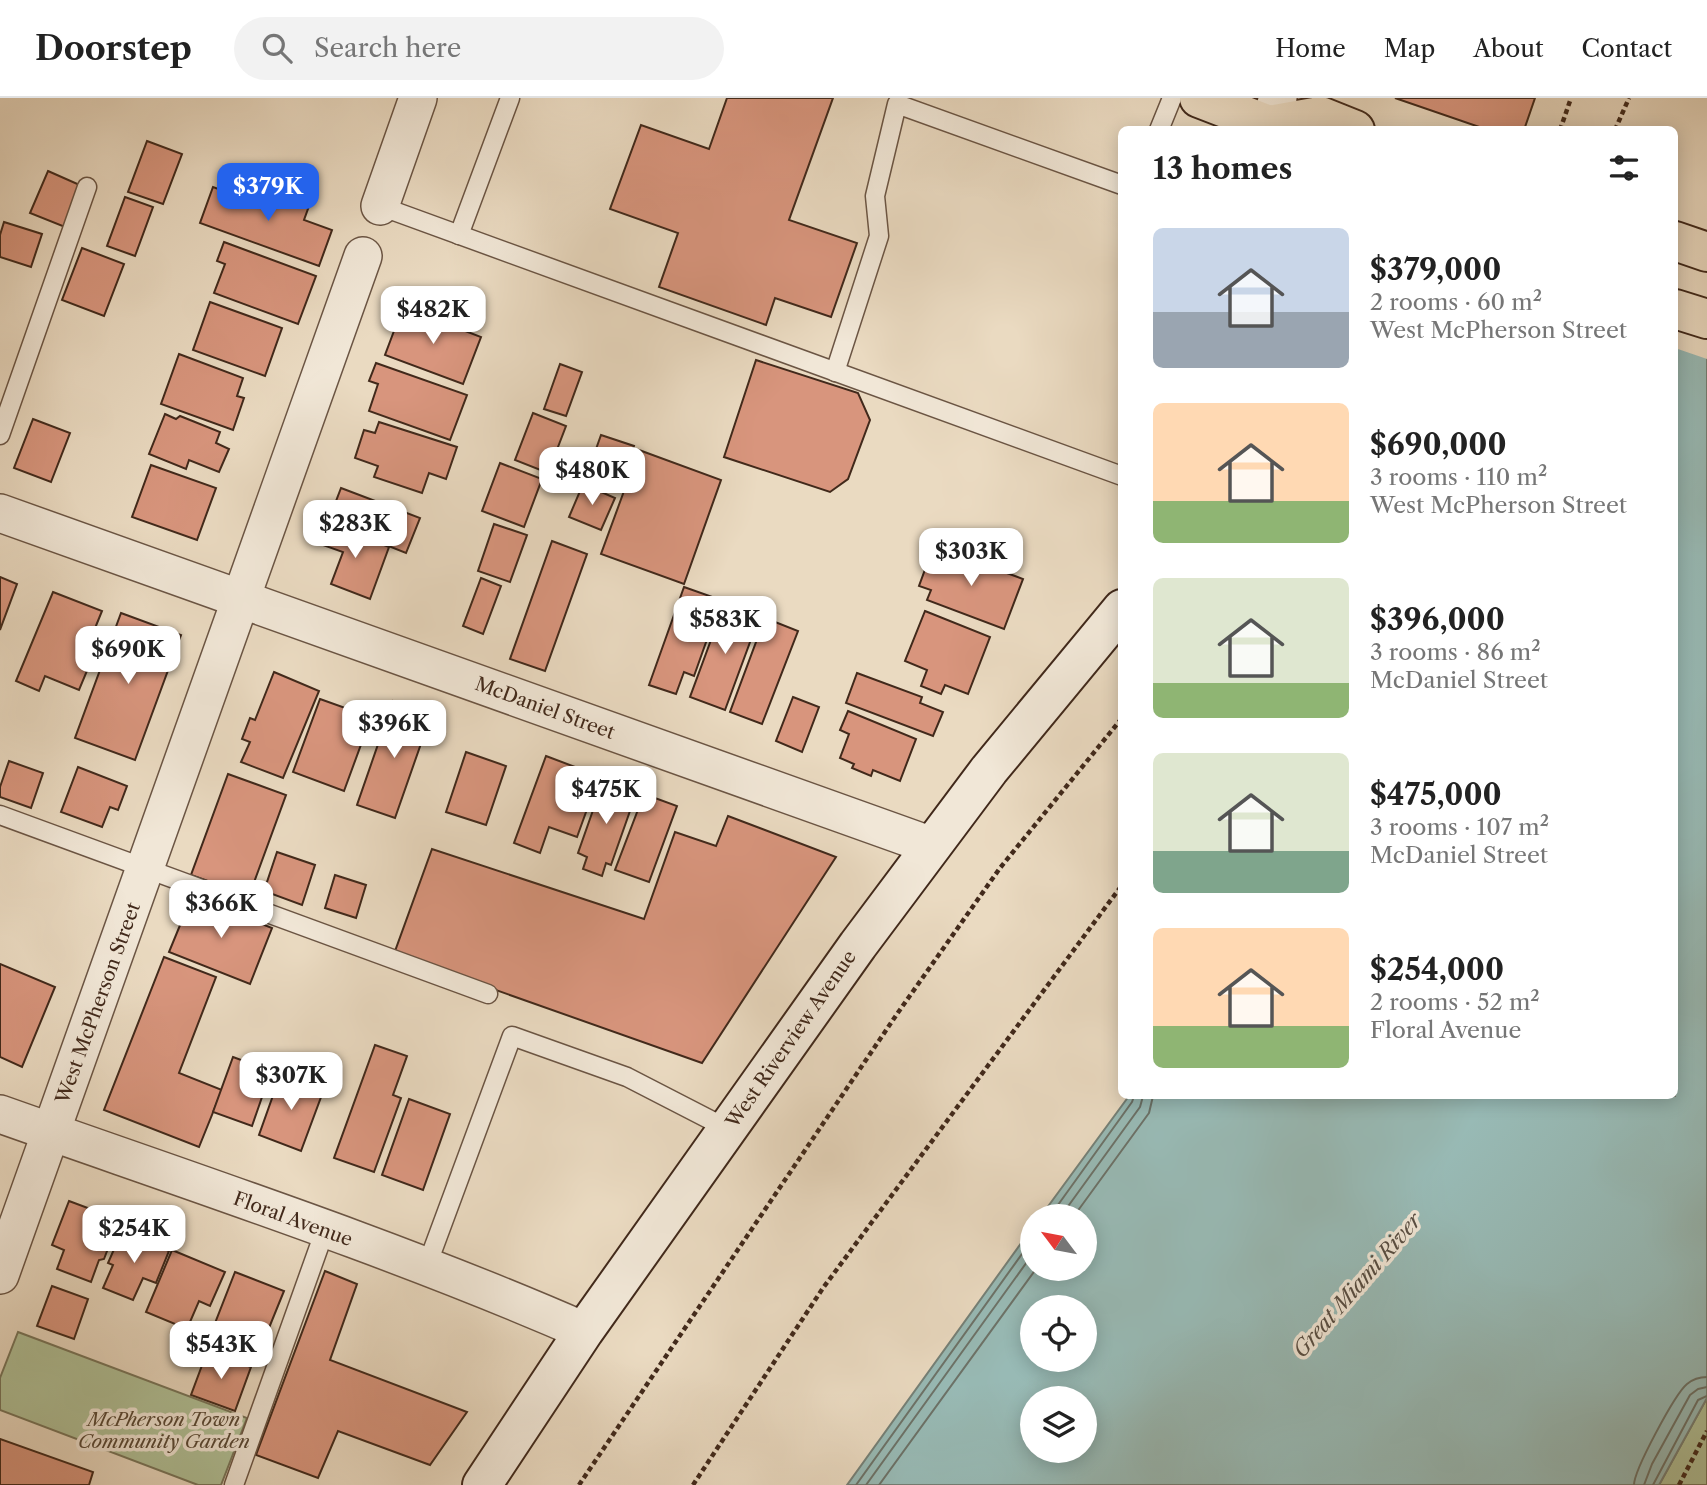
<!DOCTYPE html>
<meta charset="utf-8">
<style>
body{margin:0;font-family:"Libre Caslon Text",serif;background:#f2f2f2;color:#222;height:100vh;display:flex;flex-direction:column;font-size:26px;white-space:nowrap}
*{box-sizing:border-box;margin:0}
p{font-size:23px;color:#767676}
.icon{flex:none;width:38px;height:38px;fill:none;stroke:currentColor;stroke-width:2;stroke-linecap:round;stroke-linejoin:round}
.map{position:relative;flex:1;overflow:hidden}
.drawer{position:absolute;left:1118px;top:28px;width:560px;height:973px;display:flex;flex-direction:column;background:#fff;border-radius:10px;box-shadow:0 4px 18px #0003}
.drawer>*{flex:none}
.needle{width:46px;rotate:302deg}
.fabs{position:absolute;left:1020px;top:1106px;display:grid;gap:14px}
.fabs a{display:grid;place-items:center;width:77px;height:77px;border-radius:50%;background:#fff;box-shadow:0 4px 18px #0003;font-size:35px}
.price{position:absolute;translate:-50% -60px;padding:0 16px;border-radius:14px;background:#fff;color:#222;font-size:23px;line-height:46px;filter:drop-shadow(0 2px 4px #0008)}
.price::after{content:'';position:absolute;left:50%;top:42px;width:21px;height:16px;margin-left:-10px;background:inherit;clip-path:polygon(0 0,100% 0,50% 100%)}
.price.on{background:#2563eb;color:#fff}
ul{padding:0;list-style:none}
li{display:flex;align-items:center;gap:21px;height:175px;padding:0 35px}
li span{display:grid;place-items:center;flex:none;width:196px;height:140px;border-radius:10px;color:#555}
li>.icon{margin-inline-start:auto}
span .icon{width:84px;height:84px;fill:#fffc;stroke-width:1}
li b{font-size:30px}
h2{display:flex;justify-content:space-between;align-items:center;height:84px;padding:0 35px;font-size:30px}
header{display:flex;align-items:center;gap:42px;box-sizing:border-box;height:98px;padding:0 35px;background:#fff;border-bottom:2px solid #e0e0e0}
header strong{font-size:33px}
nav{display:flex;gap:38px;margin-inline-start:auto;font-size:24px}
.search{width:490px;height:63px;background:#f2f2f2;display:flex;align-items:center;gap:18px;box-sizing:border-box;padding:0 24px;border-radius:38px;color:#767676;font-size:26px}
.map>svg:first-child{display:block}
.green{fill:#b0c198;stroke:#78755a;stroke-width:2}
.water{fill:#98bab5;stroke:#758077;stroke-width:2;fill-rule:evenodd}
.pier{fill:#eadac1}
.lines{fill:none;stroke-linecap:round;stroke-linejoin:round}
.shore{stroke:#6c7268;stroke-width:2}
.building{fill:#d8957d;stroke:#41291b;stroke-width:2}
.lane-casing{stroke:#6b5544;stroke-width:21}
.street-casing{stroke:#6b5544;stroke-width:40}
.secondary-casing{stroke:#41291b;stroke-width:42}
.primary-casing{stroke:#41291b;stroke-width:42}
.path{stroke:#41291b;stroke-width:4.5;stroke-dasharray:5 3.5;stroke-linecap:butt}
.lane{stroke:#f1e7d7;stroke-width:18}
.street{stroke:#f1e7d7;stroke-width:37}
.secondary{stroke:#f1e7d7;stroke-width:38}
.primary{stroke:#eadac1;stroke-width:38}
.labels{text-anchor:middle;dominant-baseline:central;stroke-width:7;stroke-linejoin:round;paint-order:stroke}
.street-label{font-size:19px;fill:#41291b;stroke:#f1e7d7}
.park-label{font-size:19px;font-style:italic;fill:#574734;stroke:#f1e7d7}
.water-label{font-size:21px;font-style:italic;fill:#574d42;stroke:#f1e7d7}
</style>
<header>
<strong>Doorstep</strong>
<div class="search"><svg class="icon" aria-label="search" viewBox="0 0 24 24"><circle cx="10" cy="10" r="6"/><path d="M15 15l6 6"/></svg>Search here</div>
<nav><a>Home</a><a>Map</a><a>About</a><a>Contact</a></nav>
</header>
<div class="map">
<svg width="1707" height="1387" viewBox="0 0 1707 1387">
<rect width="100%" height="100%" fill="#eadac1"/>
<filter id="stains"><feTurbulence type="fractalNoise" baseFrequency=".00286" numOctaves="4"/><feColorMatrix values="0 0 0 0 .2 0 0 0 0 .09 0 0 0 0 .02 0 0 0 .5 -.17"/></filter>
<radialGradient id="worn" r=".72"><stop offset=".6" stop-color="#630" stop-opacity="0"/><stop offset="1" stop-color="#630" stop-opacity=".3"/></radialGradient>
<g class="green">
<polygon points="18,1234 247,1320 221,1387 198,1387 0,1312 0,1280"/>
<polygon points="1707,1300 1707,1387 1659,1387"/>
</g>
<path class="water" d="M1707,125V1300L1659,1387H847L1032,1130V1171H1085V1118H1041L1129,998H1675V178ZM1032,1209H1085V1262H1032ZM1032,1300H1085V1353H1032Z"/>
<polygon class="pier" points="1707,121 1707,261 1675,250 1675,171"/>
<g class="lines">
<g class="shore">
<polyline points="1050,1118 1132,1004 1134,998"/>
<polyline points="1061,1118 1140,1009 1143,998"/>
<polyline points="1074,1118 1149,1015 1153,998"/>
<polyline points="856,1387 1032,1142"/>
<polyline points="866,1387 1032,1157"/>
<polyline points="879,1387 1036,1171"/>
<path d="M1634,1387C1634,1372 1675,1296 1687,1286C1693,1281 1699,1279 1707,1279"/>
<polyline points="1644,1387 1652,1366 1690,1297 1698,1291 1707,1289"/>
<polyline points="1653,1387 1698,1302 1707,1298"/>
</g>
</g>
<g class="building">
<polygon points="727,0 833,0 789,122 857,145 831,219 775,200 766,227 659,189 678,135 610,111 641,27 709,51"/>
<polygon points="1395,0 1535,0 1524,32 1488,32"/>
<polygon points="147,43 182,56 163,106 128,94"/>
<polygon points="48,73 82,88 65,129 30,115"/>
<polygon points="254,88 309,108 304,122 332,132 319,168 200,125 213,89 249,102"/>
<polygon points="125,99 153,109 135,158 107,148"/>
<polygon points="4,124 42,136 31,169 0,159 0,137"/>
<polygon points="224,144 316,178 298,226 214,195 225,166 217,163"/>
<polygon points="82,150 124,166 104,218 62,202"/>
<polygon points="210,204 282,230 265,278 193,252"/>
<polygon points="403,209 481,239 463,286 385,257"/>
<polygon points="179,256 243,280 237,298 244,300 233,332 161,306"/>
<polygon points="756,262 858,295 870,322 848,381 830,394 724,359"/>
<polygon points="376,265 467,297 450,342 369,313 378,286 369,283"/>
<polygon points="560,266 582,274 566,318 544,311"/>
<polygon points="533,315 566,328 548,375 515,362"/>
<polygon points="165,316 176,321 180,318 220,334 216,345 229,351 219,374 189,362 186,371 149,356"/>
<polygon points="33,321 70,335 51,384 14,370"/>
<polygon points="379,324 457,349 446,381 429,375 422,395 374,379 378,368 355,360 364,332 375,335"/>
<polygon points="601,337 634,348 618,393 585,382"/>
<polygon points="639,352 721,382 684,486 601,456"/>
<polygon points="500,365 542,381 524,429 482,413"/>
<polygon points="151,367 216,390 197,442 132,419"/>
<polygon points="583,386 615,400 601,432 569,419"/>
<polygon points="341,390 420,420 406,455 328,424"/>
<polygon points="328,424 389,449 370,501 331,486 343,454 320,446"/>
<polygon points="494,426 527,437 510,484 478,473"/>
<polygon points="552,443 587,456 545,573 510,561"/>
<polygon points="942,451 1023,481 1004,531 927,502 931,492 919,488 930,458 938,461"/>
<polygon points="0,479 17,486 0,532"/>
<polygon points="481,480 501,488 483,536 463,528"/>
<polygon points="684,489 721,502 694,578 684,574 676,596 649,587"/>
<polygon points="53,494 102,513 91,540 99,544 79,592 45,578 39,593 16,583"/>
<polygon points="725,504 760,517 725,612 690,599"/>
<polygon points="925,513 990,539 968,596 945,587 941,596 921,588 927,572 905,563"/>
<polygon points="121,515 181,537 135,662 75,640"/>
<polygon points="765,520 798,533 762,626 730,614"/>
<polygon points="274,574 319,593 283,680 241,664 250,644 242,641 250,620 255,622"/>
<polygon points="857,575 922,599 920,605 943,614 933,638 846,605"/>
<polygon points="793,599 819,609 802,654 776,643"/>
<polygon points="320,601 351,612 345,625 366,633 344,693 293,674"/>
<polygon points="393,603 431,617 395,720 357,707"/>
<polygon points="848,613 916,641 900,683 873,672 871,678 852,670 854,666 840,660 849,636 840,632"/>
<polygon points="466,654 506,668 486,727 446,714"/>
<polygon points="546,658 599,678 577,739 549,729 540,755 514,745"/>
<polygon points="9,663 43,675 31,710 0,699 0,689"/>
<polygon points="78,669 127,688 118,712 110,709 102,729 61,714"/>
<polygon points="228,676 286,697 249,798 191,777"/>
<polygon points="604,681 637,693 611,767 606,765 602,778 583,771 587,759 578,755"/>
<polygon points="644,696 677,708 649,784 615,772"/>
<polygon points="728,718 836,759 702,965 394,856 432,751 644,821 675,734 716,748"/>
<polygon points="277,754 315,767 302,807 264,793"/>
<polygon points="335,777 366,787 356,820 325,810"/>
<polygon points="192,798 272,830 250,886 169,854"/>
<polygon points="164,859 216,879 179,975 222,992 199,1049 104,1012"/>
<polygon points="0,866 55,889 22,969 0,959"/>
<polygon points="375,947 407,958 393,997 401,1000 374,1074 334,1060"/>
<polygon points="233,959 271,973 252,1028 213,1014"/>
<polygon points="281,975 324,991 301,1053 259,1037"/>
<polygon points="409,1001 450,1016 423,1092 382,1077"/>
<polygon points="69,1103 104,1116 100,1126 115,1132 104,1161 99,1162 91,1184 57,1171 64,1152 52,1147"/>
<polygon points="122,1133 169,1153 156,1185 143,1180 133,1202 103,1190 113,1167 108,1165"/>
<polygon points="172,1152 225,1174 210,1208 199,1203 187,1231 146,1214"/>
<polygon points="325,1173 357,1186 330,1262 467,1314 430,1367 338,1333 318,1380 256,1357"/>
<polygon points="235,1174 284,1193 258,1257 210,1238"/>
<polygon points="52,1188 88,1201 74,1241 37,1228"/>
<polygon points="207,1254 251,1269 235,1313 191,1297"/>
<polygon points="0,1341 93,1374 89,1387 0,1387"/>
</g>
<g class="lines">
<defs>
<g id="lane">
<polyline points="1159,32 1172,0"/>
<polyline points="380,108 1122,378"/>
<polyline points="459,137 510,0"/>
<polyline points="835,274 879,138 875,98 897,6 1122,87"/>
<polyline points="0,337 87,89"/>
<polyline points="0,717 488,896"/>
<polyline points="426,1170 512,938 627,979 728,1031"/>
<polyline points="234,1387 325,1132"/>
</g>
<g id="street">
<polyline points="1269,27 1278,0"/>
<polyline points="380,108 418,0"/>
<polyline points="0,415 932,748"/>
<path d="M0,1016C195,1085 394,1150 584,1233"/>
<polyline points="0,1177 363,158"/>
</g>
<polyline id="secondary" points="482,1387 584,1233 858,847 989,672 1122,511"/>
<g id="primary">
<polyline points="1199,0 1269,27 1273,32"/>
<polyline points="1269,27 1320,18 1355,32"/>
<polyline points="1675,143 1707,154"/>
<polyline points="1675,211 1707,221"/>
</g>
</defs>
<use href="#lane" class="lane-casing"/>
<use href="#street" class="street-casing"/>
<use href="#secondary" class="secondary-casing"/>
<use href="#primary" class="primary-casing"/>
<g class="path">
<polyline points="1560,32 1571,0"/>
<polyline points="1615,32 1629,0"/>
<polyline points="579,1387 897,916 1000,770 1122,620"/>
<polyline points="693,1387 823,1190 1122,787"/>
<polyline points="1679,1387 1707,1333"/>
</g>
<use href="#lane" class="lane"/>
<use href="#street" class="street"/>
<use href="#secondary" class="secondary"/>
<use href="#primary" class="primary"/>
</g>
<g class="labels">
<g class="street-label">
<text transform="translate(545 610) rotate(20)">McDaniel Street</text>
<text transform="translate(98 905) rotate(-70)">West McPherson Street</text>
<text transform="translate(791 941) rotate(-55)">West Riverview Avenue</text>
<text transform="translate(293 1121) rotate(20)">Floral Avenue</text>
</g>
<g class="park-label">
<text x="164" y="1321">McPherson Town<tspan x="164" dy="22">Community Garden</tspan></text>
</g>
<g class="water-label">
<text transform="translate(1357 1187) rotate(-49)">Great Miami River</text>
</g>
</g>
<rect width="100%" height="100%" filter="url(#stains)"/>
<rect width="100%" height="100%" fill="url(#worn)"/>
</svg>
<div class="fabs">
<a><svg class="needle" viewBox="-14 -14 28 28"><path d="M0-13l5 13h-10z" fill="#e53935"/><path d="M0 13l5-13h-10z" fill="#767676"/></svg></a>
<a><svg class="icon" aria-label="locate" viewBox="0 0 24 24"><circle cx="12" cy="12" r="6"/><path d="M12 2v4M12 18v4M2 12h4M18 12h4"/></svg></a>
<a><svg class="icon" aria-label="layers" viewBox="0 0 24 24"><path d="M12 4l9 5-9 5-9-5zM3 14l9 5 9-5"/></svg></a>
</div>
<b class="price on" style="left:268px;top:125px">$379K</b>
<b class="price" style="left:433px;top:248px">$482K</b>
<b class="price" style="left:592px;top:409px">$480K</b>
<b class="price" style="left:355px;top:462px">$283K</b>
<b class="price" style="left:971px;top:490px">$303K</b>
<b class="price" style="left:725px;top:558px">$583K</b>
<b class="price" style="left:128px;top:588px">$690K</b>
<b class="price" style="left:394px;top:662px">$396K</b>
<b class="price" style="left:606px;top:728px">$475K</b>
<b class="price" style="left:221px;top:842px">$366K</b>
<b class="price" style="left:291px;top:1014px">$307K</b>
<b class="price" style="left:134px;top:1167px">$254K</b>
<b class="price" style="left:221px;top:1283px">$543K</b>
<section class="drawer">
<h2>13 homes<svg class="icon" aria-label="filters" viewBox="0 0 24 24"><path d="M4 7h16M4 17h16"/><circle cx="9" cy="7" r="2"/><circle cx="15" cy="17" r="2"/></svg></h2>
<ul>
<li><span style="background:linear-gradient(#c9d6e8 60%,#9aa5b1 0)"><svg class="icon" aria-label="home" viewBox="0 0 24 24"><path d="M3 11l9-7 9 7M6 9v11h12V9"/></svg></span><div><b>$379,000</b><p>2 rooms · 60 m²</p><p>West McPherson Street</p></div></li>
<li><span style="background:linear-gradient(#ffd9b3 70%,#8fb573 0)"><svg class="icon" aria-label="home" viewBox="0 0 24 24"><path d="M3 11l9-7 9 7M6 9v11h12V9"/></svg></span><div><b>$690,000</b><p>3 rooms · 110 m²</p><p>West McPherson Street</p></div></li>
<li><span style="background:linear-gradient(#dfe7d0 75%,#8fb573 0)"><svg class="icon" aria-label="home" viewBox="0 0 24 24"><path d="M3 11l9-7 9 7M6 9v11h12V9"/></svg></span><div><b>$396,000</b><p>3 rooms · 86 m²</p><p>McDaniel Street</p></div></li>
<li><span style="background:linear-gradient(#dfe7d0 70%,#7fa58c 0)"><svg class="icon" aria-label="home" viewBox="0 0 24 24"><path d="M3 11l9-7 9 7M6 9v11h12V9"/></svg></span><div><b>$475,000</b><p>3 rooms · 107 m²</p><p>McDaniel Street</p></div></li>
<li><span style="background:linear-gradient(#ffd9b3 70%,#8fb573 0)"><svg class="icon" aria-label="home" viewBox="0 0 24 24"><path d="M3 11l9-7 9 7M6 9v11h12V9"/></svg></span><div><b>$254,000</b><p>2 rooms · 52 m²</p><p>Floral Avenue</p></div></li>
</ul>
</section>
</div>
